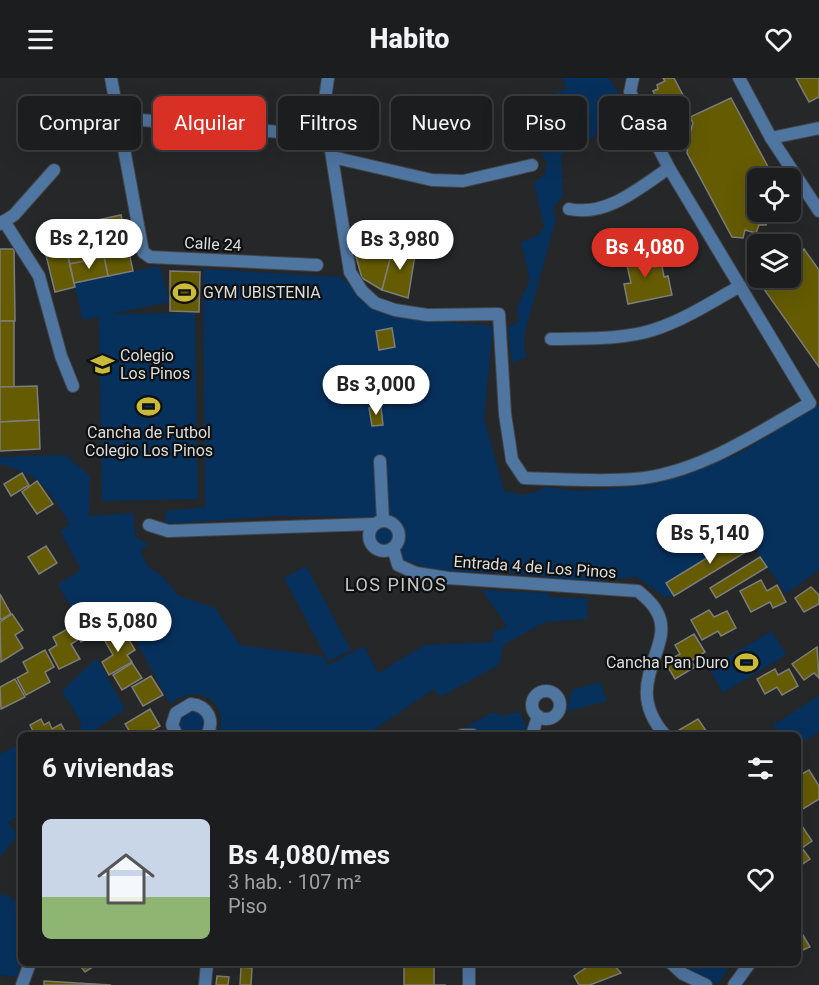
<!DOCTYPE html>
<html lang="es">
<meta charset="utf-8">
<style>
body{margin:0;font-family:Roboto,sans-serif;background:#292a2c;color:#f1f3f6;height:100vh;display:flex;flex-direction:column;font-size:22px;white-space:nowrap}
*{box-sizing:border-box;margin:0}
p{font-size:20px;color:#a0a2a4}
.icon{flex:none;width:33px;height:33px;fill:none;stroke:currentColor;stroke-width:2;stroke-linecap:round;stroke-linejoin:round}
.map{position:relative;flex:1;overflow:hidden}
.panel{position:absolute;left:18px;top:654px;width:783px;height:234px;display:flex;flex-direction:column;background:#1c1d1f;border-radius:9px;box-shadow:0 6px 24px #0002,0 0 0 2px #3a3b3d}
.panel>*{flex:none}
.guide{position:absolute;left:18px;top:18px;width:783px;height:54px;display:flex;gap:12px}
.tools{position:absolute;left:747px;top:90px;display:grid;gap:12px}
.tools a{display:grid;place-items:center;width:54px;height:54px;border-radius:9px;background:#1c1d1f;box-shadow:0 6px 24px #0002,0 0 0 2px #3a3b3d;font-size:30px}
.price{position:absolute;translate:-50% -51px;padding:0 14px;border-radius:21px;background:#fff;color:#222;font-size:20px;line-height:39px;filter:drop-shadow(0 2px 3px #0008)}
.price::after{content:'';position:absolute;left:50%;top:36px;width:18px;height:14px;margin-left:-9px;background:inherit;clip-path:polygon(0 0,100% 0,50% 100%)}
.price.selected{background:#d93025;color:#fff}
ul{padding:0;list-style:none}
li{display:flex;align-items:center;gap:18px;height:150px;padding:0 24px}
li+li{border-top:2px solid #3a3b3d}
li span{display:grid;place-items:center;flex:none;width:168px;height:120px;border-radius:9px;color:#555}
li>.icon{margin-inline-start:auto}
span .icon{width:72px;height:72px;fill:#fffc;stroke-width:1}
li b{font-size:26px}
h2{display:flex;justify-content:space-between;align-items:center;height:72px;padding:0 24px;font-size:26px}
.tag{padding:0 21px;border-radius:9px;background:#1c1d1f;box-shadow:0 6px 24px #0002,0 0 0 2px #3a3b3d;font-size:21px;line-height:54px}
.tag.selected{background:#d93025;color:#fff}
header{display:flex;justify-content:space-between;align-items:center;height:78px;padding:0 24px;background:#1c1d1f;font-size:27px;font-weight:800}
.map>svg:first-child{display:block}
.green{fill:#07315d}
.building{fill:#645b02;stroke:#7d7d7a;stroke-width:1.5}
.lines{fill:none;stroke-linecap:round;stroke-linejoin:round}
.minor-casing{stroke:#424446;stroke-width:14}
.tertiary-casing{stroke:#424446;stroke-width:14}
.minor{stroke:#4f75a1;stroke-width:12}
.tertiary{stroke:#4f75a1;stroke-width:12}
.labels{text-anchor:middle;dominant-baseline:central;stroke-width:4.5;stroke-linejoin:round;paint-order:stroke}
.street-label{font-size:16px;fill:#dcdddf;stroke:#0f1010}
.poi-label{font-size:16px;fill:#dcdddf;stroke:#0f1010;text-anchor:start}
.neighbourhood-label{font-size:18px;letter-spacing:1.5px;fill:#c2c4c6;stroke:#0f1010}
</style>
<header><svg class="icon" aria-label="menu" viewBox="0 0 24 24"><path d="M4 6h16M4 12h16M4 18h16"/></svg>Habito<svg class="icon" aria-label="heart" viewBox="0 0 24 24"><path d="M12 20l-8-8c-3-5 5-10 8-4 3-6 11-1 8 4z"/></svg></header>
<div class="map">
<svg width="819" height="907" viewBox="0 0 819 907">
<rect width="100%" height="100%" fill="#252729"/>
<g class="green">
<polygon points="562,0 609,0 631,37 561,77 563,118 553,130 556,141 525,253 524,272 527,279 512,285 508,250 519,243 517,230 530,202 521,164 537,158 544,149 534,105 545,96 547,84 541,76 553,56 543,19 567,11"/>
<polygon points="160,188 169,224 111,236 195,235 198,421 102,423 99,239 83,242 74,205"/>
<path d="M203,191L341,199L372,229L410,241L493,248L484,340L504,413L523,417L536,414L545,409L578,413L631,409L692,395L740,375L819,327V492L786,516L745,456L667,505L674,518L665,519L636,499L589,503L506,495L438,493L404,482L399,473C409,458 406,447 391,436L367,439L275,438L166,446L165,433L205,429Z"/>
<path d="M65,377L90,398L89,438L133,435L136,460L149,466L140,473L149,490L161,497L179,518L215,530L240,567L322,578L328,587L364,568L378,595L425,567L493,564V554L507,548L482,512L547,515L551,519L588,521L587,541L545,544L503,567L499,587L440,619L434,611L366,657H265L256,651L243,657H218C231,623 196,604 170,626L127,546L116,551L100,528L77,540L58,506L81,492L60,453L70,446C48,411 42,397 0,386V379Z"/>
<circle cx="384" cy="459" r="11"/>
<polygon points="306,488 351,572 328,583 284,500"/>
<polygon points="772,553 786,577 723,615 709,590"/>
<polygon points="97,580 125,631 88,657 78,657 81,644 62,613"/>
<polygon points="600,604 607,623 567,633 572,612"/>
<polygon points="819,618 819,654 798,667 798,657 779,657 773,647"/>
<circle cx="192" cy="645" r="13"/>
<polygon points="494,634 502,638 519,634 528,651 525,657 483,657 476,651 466,649"/>
<polygon points="21,666 21,736 8,744 18,757 0,779 0,676"/>
<path d="M0,816L10,818L14,832L12,818L21,829V847L15,835C22,857 22,876 17,899L0,897Z"/>
<polygon points="679,885 732,885 718,906 686,892"/>
</g>
<g class="building">
<polygon points="663,0 674,0 685,21 679,25 683,33 666,43 654,24 657,22 653,13 658,11 657,7 665,3"/>
<polygon points="796,0 819,0 819,19 809,24"/>
<polygon points="731,20 774,100 758,100 758,134 778,134 779,142 769,140 766,147 759,147 756,155 745,152 743,160 732,159 687,75 688,65 679,62 681,53 690,55 693,45 690,39"/>
<polygon points="121,137 133,193 108,198 97,142"/>
<polygon points="362,159 394,166 382,212 362,200 356,179"/>
<polygon points="100,160 104,179 70,186 66,167"/>
<polygon points="394,166 416,171 408,220 382,212"/>
<polygon points="0,171 14,171 15,243 0,243"/>
<polygon points="804,171 819,192 819,289 759,204 765,200 790,200 790,180"/>
<polygon points="66,172 75,209 55,214 46,177"/>
<polygon points="651,173 654,189 662,188 664,199 668,198 672,217 628,226 624,206 631,205 625,178"/>
<polygon points="104,179 108,198 74,205 70,186"/>
<polygon points="170,193 200,194 199,234 170,233"/>
<rect x="0" y="243" width="14" height="66"/>
<polygon points="392,250 395,269 379,272 376,253"/>
<polygon points="37,308 39,342 0,344 0,309"/>
<polygon points="381,329 383,347 372,348 369,330"/>
<polygon points="39,342 40,371 0,373 0,344"/>
<polygon points="22,395 29,407 11,418 4,406"/>
<polygon points="37,403 53,426 37,436 22,414"/>
<polygon points="746,456 754,469 674,518 666,505"/>
<polygon points="46,468 57,485 39,496 28,479"/>
<polygon points="760,479 767,489 716,520 710,510"/>
<polygon points="761,502 767,513 777,507 786,524 773,530 770,524 751,534 740,513"/>
<polygon points="811,509 819,517 819,526 804,534 795,520"/>
<polygon points="0,516 11,536 0,542"/>
<polygon points="101,532 110,548 81,564 72,548"/>
<polygon points="709,532 714,539 727,533 736,550 721,558 718,553 702,562 691,542"/>
<polygon points="12,536 23,552 15,557 23,570 1,584 0,544"/>
<polygon points="71,549 78,562 71,566 80,581 59,591 49,572 57,567 53,559"/>
<polygon points="123,552 135,572 127,577 132,584 109,597 102,584 113,577 105,563"/>
<polygon points="694,556 705,574 691,583 695,589 675,601 665,584 680,576 675,567"/>
<polygon points="817,569 819,600 814,595 804,602 792,586"/>
<polygon points="45,572 54,589 45,594 50,604 26,617 17,600 28,594 23,584"/>
<polygon points="132,585 142,600 122,612 113,597"/>
<polygon points="775,591 778,597 789,591 798,608 782,617 777,609 765,616 757,601"/>
<polygon points="151,598 163,617 143,628 132,609"/>
<polygon points="15,601 25,619 1,631 0,609"/>
<polygon points="150,631 160,648 144,657 132,657 125,646"/>
<polygon points="41,641 44,647 49,644 52,651 61,646 67,657 35,657 30,647"/>
<polygon points="698,641 709,657 682,657 679,652"/>
<polygon points="809,692 819,708 819,721 798,734 798,698"/>
<polygon points="798,742 812,763 802,770 810,781 798,789"/>
<polygon points="801,854 810,869 798,874 798,856"/>
<polygon points="78,885 99,885 85,894"/>
<polygon points="404,885 434,885 434,907 446,907 404,907"/>
<polygon points="593,885 612,885 621,895 590,907 579,907 574,898"/>
<polygon points="241,889 252,890 251,907 240,907"/>
<polygon points="217,898 229,899 228,907 216,907"/>
<polygon points="44,903 111,907 44,907"/>
</g>
<g class="lines">
<defs>
<g id="minor">
<polyline points="111,0 143,174 150,179 317,187"/>
<path d="M328,0L324,28L332,79L350,194L362,213L375,225L395,232L427,237L499,236L505,336L512,382L524,400C561,401 598,404 634,401C697,396 756,356 810,325L669,90L630,14L633,0"/>
<polyline points="119,40 302,56"/>
<polyline points="771,60 819,50"/>
<polyline points="332,79 432,102 463,103 532,87"/>
<path d="M569,131C607,139 639,110 669,90"/>
<polyline points="4,143 39,198 61,278 73,308"/>
<polyline points="0,146 14,137 54,92"/>
<path d="M551,261C584,260 621,262 653,252C684,242 712,224 740,208"/>
<polyline points="380,383 383,443"/>
<circle cx="384" cy="458" r="15"/>
<polyline points="149,447 168,453 375,446"/>
<path d="M393,470L398,487L416,495L448,500L638,513C645,519 653,525 657,534C677,569 619,605 665,657"/>
<circle cx="546" cy="627" r="14"/>
<path d="M177,657L172,647L176,635L191,626C208,628 215,642 207,657"/>
<polyline points="462,657 473,657"/>
<polyline points="532,657 538,638"/>
<polyline points="671,885 683,896 706,907"/>
<polyline points="22,907 30,885"/>
<polyline points="205,907 207,885"/>
<polyline points="469,907 469,885"/>
<polyline points="734,907 750,885"/>
</g>
<polyline id="tertiary" points="739,0 771,60 819,133"/>
</defs>
<use href="#minor" class="minor-casing"/>
<use href="#tertiary" class="tertiary-casing"/>
<use href="#minor" class="minor"/>
<use href="#tertiary" class="tertiary"/>
</g>
<defs>
<symbol id="stadium-bare" viewBox="-9 -9 18 18"><path d="M0-5a6.5 5 0 1 0 0 10a6.5 5 0 1 0 0-10ZM-3.5-1.8h7v3.6h-7Z" fill="#c9ba3a" stroke="#0f1010" stroke-width="2.5" paint-order="stroke"/></symbol>
<symbol id="school-bare" viewBox="-9 -9 18 18"><path d="M0-5L7-2L0 1L-7-2ZM-4 1L0 2.5L4 1V4Q0 6-4 4Z" fill="#c9ba3a" stroke="#0f1010" stroke-width="2.5" paint-order="stroke"/></symbol>
</defs>
<g fill-rule="evenodd">
<use href="#stadium-bare" x="168" y="198" width="33" height="33"/>
<use href="#school-bare" x="86" y="270" width="33" height="33"/>
<use href="#stadium-bare" x="132" y="312" width="33" height="33"/>
<use href="#stadium-bare" x="730" y="568" width="33" height="33"/>
</g>
<g class="labels">
<g class="street-label">
<text transform="translate(213 166) rotate(3)">Calle 24</text>
<text transform="translate(535 489) rotate(4)">Entrada 4 de Los Pinos</text>
</g>
<g class="poi-label">
<text x="203" y="214">GYM UBISTENIA</text>
<text x="120" y="277">Colegio<tspan x="120" dy="18">Los Pinos</tspan></text>
<text x="149" y="354" text-anchor="middle">Cancha de Futbol<tspan x="149" dy="18">Colegio Los Pinos</tspan></text>
<text x="729" y="584" text-anchor="end">Cancha Pan Duro</text>
</g>
<g class="neighbourhood-label">
<text x="396" y="506">LOS PINOS</text>
</g>
</g>
</svg>
<div class="tools">
<a><svg class="icon" aria-label="locate" viewBox="0 0 24 24"><circle cx="12" cy="12" r="6"/><path d="M12 2v4M12 18v4M2 12h4M18 12h4"/></svg></a>
<a><svg class="icon" aria-label="layers" viewBox="0 0 24 24"><path d="M12 4l9 5-9 5-9-5zM3 14l9 5 9-5"/></svg></a>
</div>
<b class="price" style="left:89px;top:192px">Bs 2,120</b>
<b class="price" style="left:400px;top:193px">Bs 3,980</b>
<b class="price selected" style="left:645px;top:201px">Bs 4,080</b>
<b class="price" style="left:376px;top:338px">Bs 3,000</b>
<b class="price" style="left:710px;top:487px">Bs 5,140</b>
<b class="price" style="left:118px;top:575px">Bs 5,080</b>
<div class="guide">
<a class="tag">Comprar</a>
<a class="tag selected">Alquilar</a>
<a class="tag">Filtros</a>
<a class="tag">Nuevo</a>
<a class="tag">Piso</a>
<a class="tag">Casa</a>
</div>
<section class="panel">
<h2>6 viviendas<svg class="icon" aria-label="filters" viewBox="0 0 24 24"><path d="M4 7h16M4 17h16"/><circle cx="9" cy="7" r="2"/><circle cx="15" cy="17" r="2"/></svg></h2>
<ul>
<li><span style="background:linear-gradient(#c9d6e8 65%,#8fb573 0)"><svg class="icon" aria-label="home" viewBox="0 0 24 24"><path d="M3 11l9-7 9 7M6 9v11h12V9"/></svg></span><div><b>Bs 4,080/mes</b><p>3 hab. · 107 m²</p><p>Piso</p></div><svg class="icon" aria-label="heart" viewBox="0 0 24 24"><path d="M12 20l-8-8c-3-5 5-10 8-4 3-6 11-1 8 4z"/></svg></li>
</ul>
</section>
</div>
